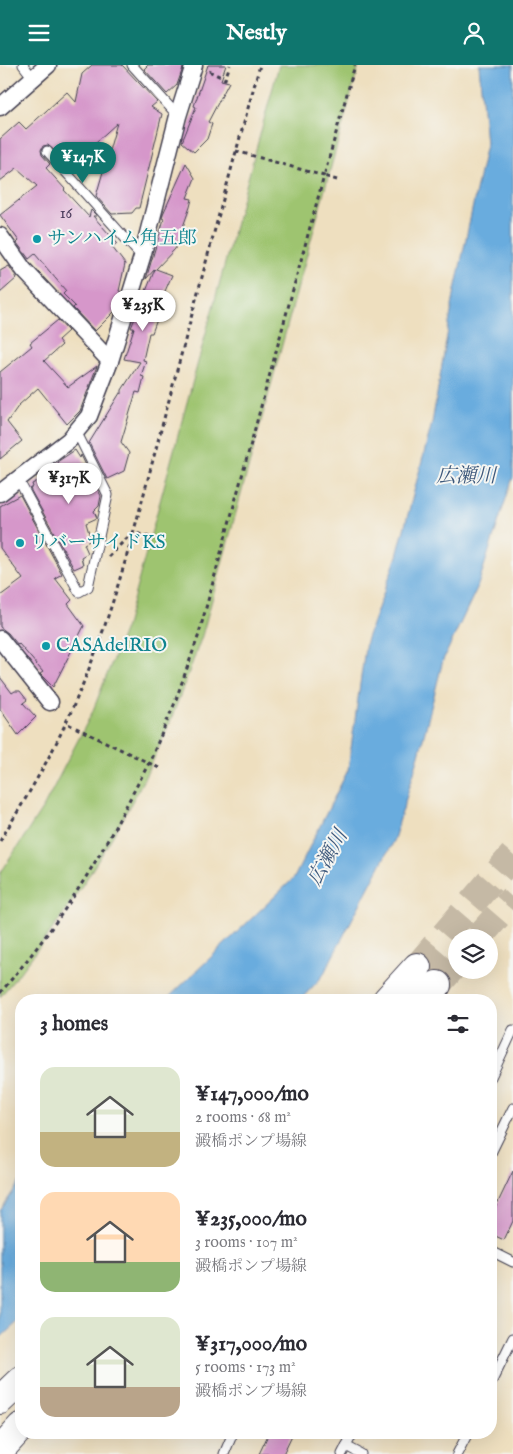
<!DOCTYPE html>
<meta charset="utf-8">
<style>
body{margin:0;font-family:"IM FELL English","Noto Serif JP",serif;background:#f7f7f7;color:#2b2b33;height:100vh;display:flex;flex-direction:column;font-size:19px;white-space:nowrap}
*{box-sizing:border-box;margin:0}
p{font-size:16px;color:#7c7c81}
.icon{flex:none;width:28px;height:28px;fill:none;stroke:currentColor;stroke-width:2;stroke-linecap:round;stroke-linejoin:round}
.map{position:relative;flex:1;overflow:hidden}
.details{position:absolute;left:15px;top:929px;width:482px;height:445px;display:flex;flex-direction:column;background:#fff;border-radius:20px;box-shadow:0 5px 20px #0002}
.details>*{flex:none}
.tools{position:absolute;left:448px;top:864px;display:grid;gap:10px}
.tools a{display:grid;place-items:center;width:50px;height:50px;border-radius:50%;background:#fff;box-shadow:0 5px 20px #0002;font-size:25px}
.price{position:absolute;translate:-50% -42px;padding:0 11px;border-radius:18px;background:#fff;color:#222;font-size:16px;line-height:32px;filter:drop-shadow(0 1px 2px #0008)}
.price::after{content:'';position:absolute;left:50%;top:30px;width:15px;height:11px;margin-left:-8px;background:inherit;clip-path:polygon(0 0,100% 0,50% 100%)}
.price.current{background:#0f766e;color:#fff}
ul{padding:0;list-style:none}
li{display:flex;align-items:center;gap:15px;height:125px;padding:0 25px}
li span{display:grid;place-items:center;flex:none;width:140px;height:100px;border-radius:15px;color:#555}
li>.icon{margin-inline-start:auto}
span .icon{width:60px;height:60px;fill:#fffc;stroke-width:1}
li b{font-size:21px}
h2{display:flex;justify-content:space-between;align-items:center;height:60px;padding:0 25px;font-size:21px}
header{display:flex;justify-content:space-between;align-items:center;height:65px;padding:0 25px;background:#0f766e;color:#fff;font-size:22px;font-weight:800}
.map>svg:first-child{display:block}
.green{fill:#9ec46f;stroke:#607355}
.water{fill:#69acde;stroke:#46678c}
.building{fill:#d697ca}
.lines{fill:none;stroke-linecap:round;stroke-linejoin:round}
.highway-tunnel{stroke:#c5b9a5;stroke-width:28;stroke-dasharray:28 14;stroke-linecap:butt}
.lane-casing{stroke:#413e4f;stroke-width:11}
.street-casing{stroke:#413e4f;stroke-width:19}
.highway-casing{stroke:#413e4f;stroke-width:30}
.path{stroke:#413e4f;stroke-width:3;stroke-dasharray:4 4;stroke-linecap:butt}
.lane{stroke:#fff;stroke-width:9}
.street{stroke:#fff;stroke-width:16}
.highway{stroke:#fff;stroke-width:28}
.culture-dot{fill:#0f9aa8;stroke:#f6f6f2;stroke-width:2}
.labels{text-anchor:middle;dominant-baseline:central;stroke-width:4;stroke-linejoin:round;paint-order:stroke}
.number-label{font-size:16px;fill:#4f3f5f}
.culture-label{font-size:19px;fill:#0d838f;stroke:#f6f6f2;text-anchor:start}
.water-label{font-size:20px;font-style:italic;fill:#3e597c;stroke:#f6f6f2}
</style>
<header><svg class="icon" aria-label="menu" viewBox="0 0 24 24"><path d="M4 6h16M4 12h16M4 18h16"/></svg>Nestly<svg class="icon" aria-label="person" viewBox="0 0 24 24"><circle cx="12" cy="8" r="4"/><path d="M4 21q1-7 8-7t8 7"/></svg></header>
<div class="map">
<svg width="513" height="1389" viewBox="0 0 513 1389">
<rect width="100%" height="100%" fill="#f6f6f2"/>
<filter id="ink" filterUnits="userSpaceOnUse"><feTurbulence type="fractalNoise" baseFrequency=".02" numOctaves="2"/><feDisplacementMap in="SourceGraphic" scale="10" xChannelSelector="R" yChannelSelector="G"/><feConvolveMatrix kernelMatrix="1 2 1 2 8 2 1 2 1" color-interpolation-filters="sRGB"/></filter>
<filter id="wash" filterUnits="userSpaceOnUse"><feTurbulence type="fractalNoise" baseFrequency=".0096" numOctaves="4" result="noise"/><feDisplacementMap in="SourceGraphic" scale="20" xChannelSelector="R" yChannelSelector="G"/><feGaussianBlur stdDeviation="1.12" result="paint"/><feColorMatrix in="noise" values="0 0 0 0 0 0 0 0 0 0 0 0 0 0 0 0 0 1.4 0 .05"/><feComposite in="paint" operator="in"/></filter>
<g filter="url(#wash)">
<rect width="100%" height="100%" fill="#eedfbf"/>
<path class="green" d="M279,0H359L202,571C186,615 170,660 150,702C109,784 59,861 0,932V809L44,741L92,648L126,561Z"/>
<g class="water">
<polygon points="479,0 513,0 513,412 477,523 443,595 419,690 394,774 322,912 300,935 166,935 294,813 348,705 366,576 397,491 432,358 454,230 486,79"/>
<polygon points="21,1115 21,1254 0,1273 0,1146"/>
</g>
<g id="blocks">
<g class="building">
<polygon points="92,0 122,0 157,37 151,42 162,49 139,143 136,143 132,148 112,149 96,131 117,58 76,95 65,84 59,90 48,80 43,81 41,85 42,90 50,99 46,103 65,124 64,125 89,152 91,145 97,151 93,151 117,178 112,182 125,199 119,226 121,227 115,246 95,266 73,243 75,241 63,229 66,226 35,189 29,194 17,178 19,176 0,150 37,121 17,103 0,116 0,74 19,57 26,64 67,27 76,37 82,9"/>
<polygon points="148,0 184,0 177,20 167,29 144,4"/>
<polygon points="208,0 226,0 221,15 229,17 208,57 212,59 207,74 194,87 182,77 196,42 194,41"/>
<polygon points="186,98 195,113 187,133 192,134 190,142 175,184 156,204 172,210 159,240 162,241 152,268 149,268 143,295 146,296 141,311 144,312 140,328 136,327 121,377 129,388 124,406 107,414 89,378 120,328 122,329 122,325 140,297 124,294 134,263 131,263 155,204 146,214 164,154 162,153 163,149"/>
<polygon points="9,201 17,213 0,228 0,206"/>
<polygon points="58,255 68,266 58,275 62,280 44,296 68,322 97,301 80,346 67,359 38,323 19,340 7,357 22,376 0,394 0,307 32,281 30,278"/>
<polygon points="75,385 80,393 81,390 101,431 99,441 94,446 97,453 86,458 91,475 84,479 88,488 81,492 83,500 74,504 30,424 33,422 32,419 61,404 57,397"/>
<polygon points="20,430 62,509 55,513 72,535 68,539 84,561 53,622 40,609 43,607 19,579 18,580 8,568 0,562 0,531 23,514 0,483 0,441"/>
<polygon points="0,612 12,628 15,626 20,626 27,635 23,638 36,652 18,670 0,644"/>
<polygon points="513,1106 513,1156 504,1175 491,1169 491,1152"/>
<polygon points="269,1368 293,1368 283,1389 259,1389"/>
</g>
</g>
</g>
<g filter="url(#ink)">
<use href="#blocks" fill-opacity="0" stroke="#413e4f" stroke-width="1"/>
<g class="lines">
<g class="highway-tunnel">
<polyline points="479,872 513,833"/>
<polyline points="417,902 513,790"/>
<polyline points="437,920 456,898"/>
</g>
<defs>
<g id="lane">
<polyline points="23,0 33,13"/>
<polyline points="132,0 178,51"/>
<polyline points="47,86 142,192"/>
<polyline points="18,414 79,527 88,522 108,430 76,366"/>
<polyline points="491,1012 513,965"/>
<polyline points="491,1088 513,1043"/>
<polyline points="491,1186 513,1197"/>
<polyline points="491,1318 513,1273"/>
<polyline points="346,1381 361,1389"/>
<polyline points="224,1389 233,1368"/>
<polyline points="342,1389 353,1368"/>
<polyline points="457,1389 468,1368"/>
</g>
<g id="street">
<polyline points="0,42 48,0"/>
<polyline points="0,171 24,205 110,296"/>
<polyline points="0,428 69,375 89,351 110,296 142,192 178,51 194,0"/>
<polyline points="0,574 50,637"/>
</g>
<g id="highway">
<polyline points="387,935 417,902"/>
<polyline points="423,935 437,920"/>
<polyline points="0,1335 21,1315"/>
<polyline points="0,1385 21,1362"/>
</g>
</defs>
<use href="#lane" class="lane-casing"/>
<use href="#street" class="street-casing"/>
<use href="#highway" class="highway-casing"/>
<g class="path">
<polyline points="209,6 225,14 230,0"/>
<polyline points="337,115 324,111 355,0"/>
<polyline points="108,492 133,467 149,472"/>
<polyline points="159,703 149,698 174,640 198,572 324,111 236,86"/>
<path d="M0,776C24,736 49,696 68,653C115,552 140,441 169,335C199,223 229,111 260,0"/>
<path d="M0,928C36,886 70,840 98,792C116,762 132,729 149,698L66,658"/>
</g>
<use href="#lane" class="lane"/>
<use href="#street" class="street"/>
<use href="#highway" class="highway"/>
</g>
</g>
<g class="culture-dot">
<circle cx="37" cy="174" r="5"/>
<circle cx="20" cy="478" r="5"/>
<circle cx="46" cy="581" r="5"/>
</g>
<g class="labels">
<g class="number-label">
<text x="66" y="149">16</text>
</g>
<g class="culture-label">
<text x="47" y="174">サンハイム角五郎</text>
<text x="30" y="478">リバーサイドKS</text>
<text x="56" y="581">CASAdelRIO</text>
</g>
<g class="water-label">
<text x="466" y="411">広瀬川</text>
<text transform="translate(328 793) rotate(-61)">広瀬川</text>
</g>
</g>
</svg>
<div class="tools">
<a><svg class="icon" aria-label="layers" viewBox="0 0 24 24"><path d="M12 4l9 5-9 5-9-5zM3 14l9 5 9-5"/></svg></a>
</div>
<b class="price current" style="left:83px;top:119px">¥147K</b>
<b class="price" style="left:143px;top:267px">¥235K</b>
<b class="price" style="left:69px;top:440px">¥317K</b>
<section class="details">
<h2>3 homes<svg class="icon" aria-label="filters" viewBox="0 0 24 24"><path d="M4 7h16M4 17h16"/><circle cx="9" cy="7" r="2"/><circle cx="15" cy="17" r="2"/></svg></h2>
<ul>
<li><span style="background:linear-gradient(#dfe7d0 65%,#c2b280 0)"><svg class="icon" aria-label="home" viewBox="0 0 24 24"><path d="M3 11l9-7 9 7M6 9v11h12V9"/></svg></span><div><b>¥147,000/mo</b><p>2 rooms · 68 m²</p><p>澱橋ポンプ場線</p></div></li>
<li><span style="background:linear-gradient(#ffd9b3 70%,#8fb573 0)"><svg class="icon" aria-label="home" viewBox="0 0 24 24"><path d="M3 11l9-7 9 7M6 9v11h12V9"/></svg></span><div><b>¥235,000/mo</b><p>3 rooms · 107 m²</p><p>澱橋ポンプ場線</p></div></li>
<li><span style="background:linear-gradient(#dfe7d0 70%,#b9a48a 0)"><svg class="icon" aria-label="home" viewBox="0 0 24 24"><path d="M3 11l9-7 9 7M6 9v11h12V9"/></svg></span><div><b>¥317,000/mo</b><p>5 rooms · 173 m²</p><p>澱橋ポンプ場線</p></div></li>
</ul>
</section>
</div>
